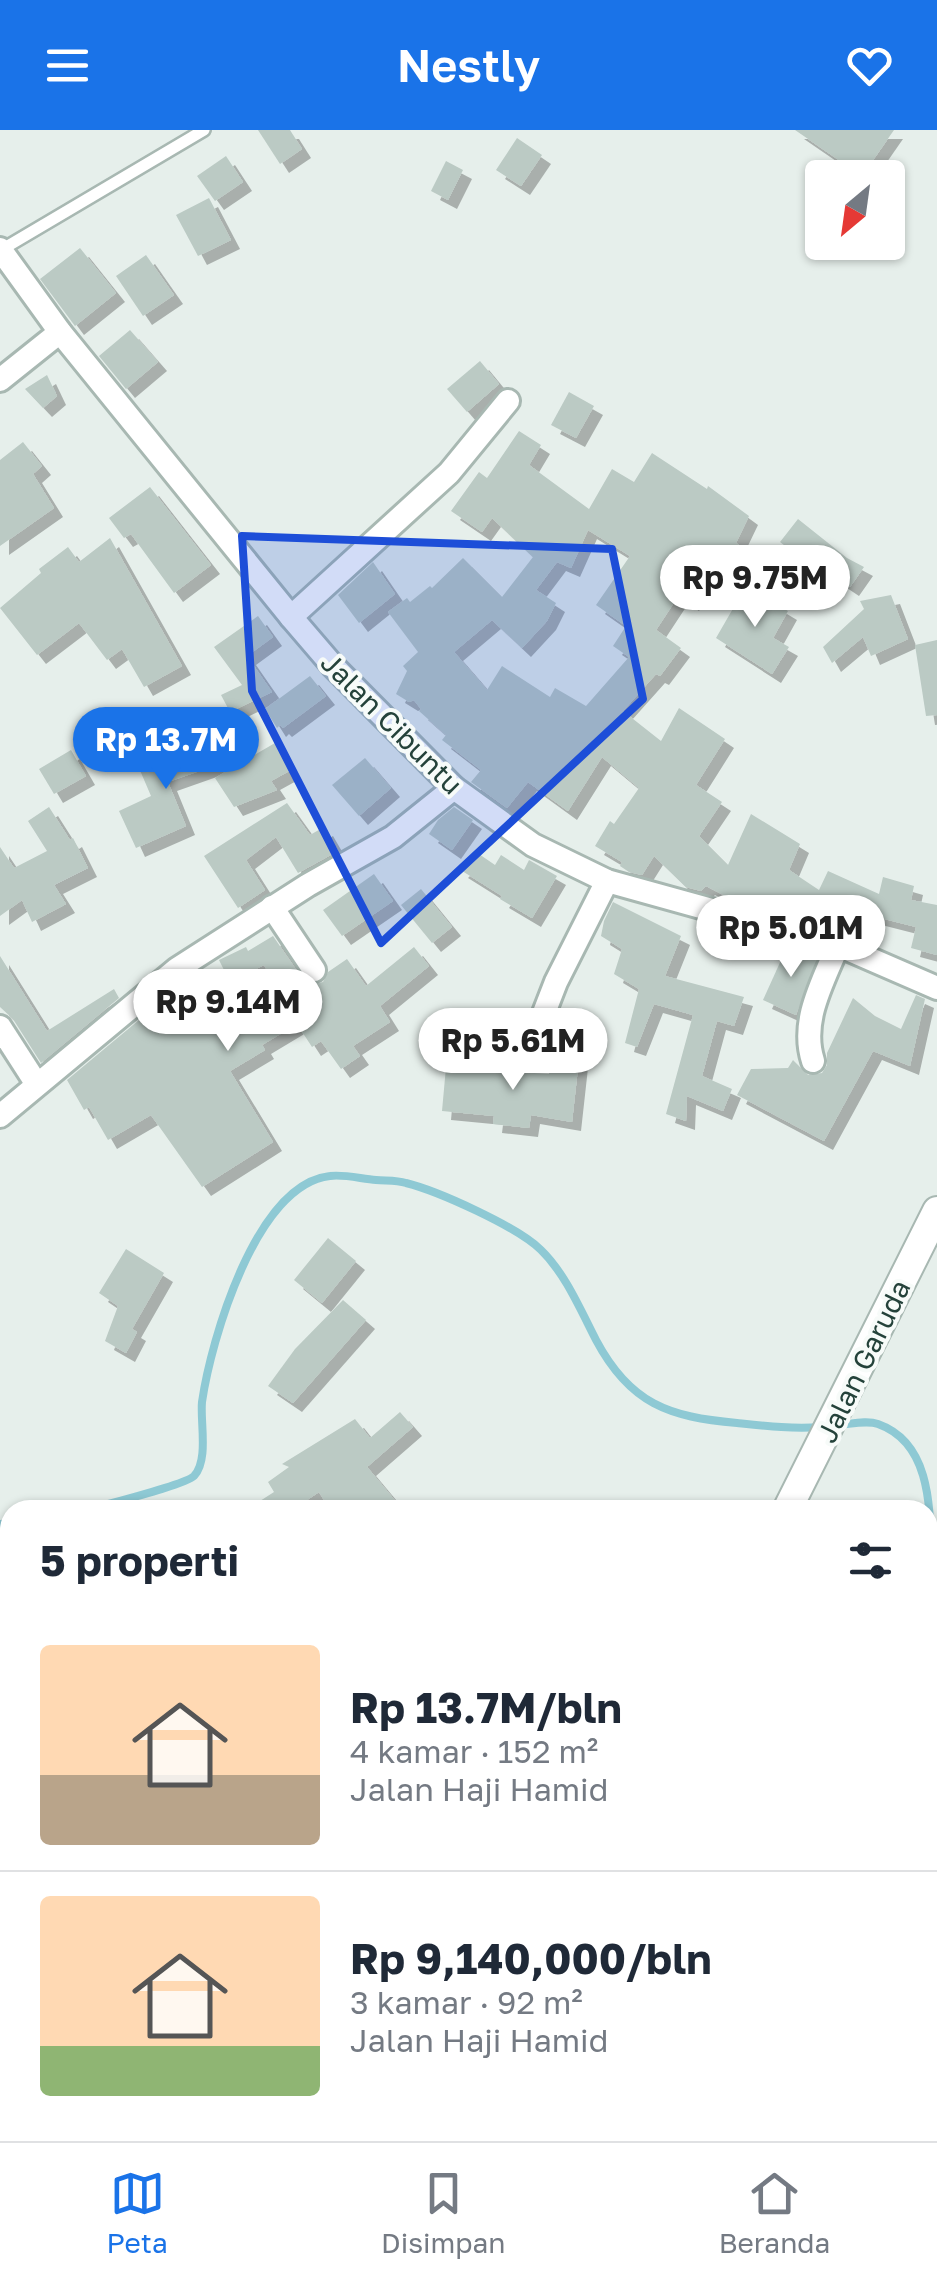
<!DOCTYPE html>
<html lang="id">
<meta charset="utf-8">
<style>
body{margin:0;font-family:"Golos Text",sans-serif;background:#f2f2f3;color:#1f2937;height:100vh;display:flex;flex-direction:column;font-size:38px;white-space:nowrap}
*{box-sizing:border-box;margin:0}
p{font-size:32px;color:#747a83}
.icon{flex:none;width:55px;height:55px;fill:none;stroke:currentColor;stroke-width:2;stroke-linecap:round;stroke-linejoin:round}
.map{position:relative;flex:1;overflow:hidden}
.panel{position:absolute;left:0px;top:1370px;width:938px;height:642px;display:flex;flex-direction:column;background:#fff;border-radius:30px 30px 0 0;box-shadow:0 2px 8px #0004}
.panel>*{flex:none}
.needle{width:65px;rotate:209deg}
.controls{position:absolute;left:805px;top:30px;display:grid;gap:20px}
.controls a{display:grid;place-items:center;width:100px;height:100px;border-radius:10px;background:#fff;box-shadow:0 2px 8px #0004;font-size:50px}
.price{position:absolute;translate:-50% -85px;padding:0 22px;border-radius:35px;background:#fff;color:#222;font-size:32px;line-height:65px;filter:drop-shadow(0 2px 5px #0008)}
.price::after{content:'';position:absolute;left:50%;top:60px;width:30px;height:22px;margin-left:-15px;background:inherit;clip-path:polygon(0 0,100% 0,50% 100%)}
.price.on{background:#1a73e8;color:#fff}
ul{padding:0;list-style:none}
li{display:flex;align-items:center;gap:30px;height:250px;padding:0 40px}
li+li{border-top:2px solid #e0e1e3}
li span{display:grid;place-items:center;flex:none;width:280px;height:200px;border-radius:10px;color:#555}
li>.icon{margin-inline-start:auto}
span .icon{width:120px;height:120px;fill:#fffc;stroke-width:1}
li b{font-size:42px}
h2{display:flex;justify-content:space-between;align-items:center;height:120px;padding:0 40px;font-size:42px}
header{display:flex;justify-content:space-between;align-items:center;height:130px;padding:0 40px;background:#1a73e8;color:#fff;font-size:45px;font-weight:600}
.menu{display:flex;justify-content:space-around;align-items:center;height:140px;border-top:2px solid #e0e1e3;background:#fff;font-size:28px;color:#747a83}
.menu a{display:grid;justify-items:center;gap:5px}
.menu .on{color:#1a73e8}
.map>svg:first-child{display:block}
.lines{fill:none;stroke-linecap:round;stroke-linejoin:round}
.stream{stroke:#8ec9d4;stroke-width:8}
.building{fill:#bbcac4;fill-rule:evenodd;filter:url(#shadow)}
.service-casing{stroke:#a8b8b2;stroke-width:16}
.minor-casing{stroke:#a8b8b2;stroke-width:28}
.tertiary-casing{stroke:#a8b8b2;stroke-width:32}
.service{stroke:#fff;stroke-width:11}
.minor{stroke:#fff;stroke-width:22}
.tertiary{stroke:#fff;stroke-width:28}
.marked{fill:#1d4ed8;fill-opacity:0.2;stroke:#1d4ed8;stroke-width:8;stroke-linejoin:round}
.labels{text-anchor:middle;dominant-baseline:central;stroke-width:8;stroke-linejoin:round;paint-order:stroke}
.street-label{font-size:28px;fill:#24423a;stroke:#f7fbf9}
</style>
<header><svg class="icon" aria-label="menu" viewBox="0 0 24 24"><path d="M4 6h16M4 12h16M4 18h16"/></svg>Nestly<svg class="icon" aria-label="heart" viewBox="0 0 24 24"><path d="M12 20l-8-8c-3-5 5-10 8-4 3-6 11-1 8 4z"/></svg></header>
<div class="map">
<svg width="937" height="2011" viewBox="0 0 937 2011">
<defs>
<filter id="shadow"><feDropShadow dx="9" dy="9" stdDeviation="0" flood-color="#0004"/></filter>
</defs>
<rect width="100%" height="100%" fill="#e6efeb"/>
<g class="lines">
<g class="stream">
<path d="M839,1295C851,1294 867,1290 878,1294C937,1315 929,1392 932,1444L937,1452"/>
<path d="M87,1380C106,1374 185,1355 194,1346C209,1330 200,1292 202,1272C211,1210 256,1054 330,1046C344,1044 362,1049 376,1050C385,1051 396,1050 406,1053C438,1061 518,1097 541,1120C565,1143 581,1181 596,1210C630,1274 669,1287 737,1293C766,1296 792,1299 821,1297"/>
<polyline points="0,1394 10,1393"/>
</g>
</g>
<g class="building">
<polygon points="258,0 290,0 302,19 280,34"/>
<polygon points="795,0 894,0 862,46"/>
<polygon points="517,8 542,25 521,56 496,40"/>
<polygon points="226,26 243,52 215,71 197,46"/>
<polygon points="446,31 463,40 448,70 431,61"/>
<polygon points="209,68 231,110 198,126 176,85"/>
<polygon points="80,118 116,163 75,196 40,149"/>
<polygon points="146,125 174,165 143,186 116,146"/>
<polygon points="130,200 158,232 126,259 99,226"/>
<polygon points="480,231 499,254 467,282 447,259"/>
<polygon points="47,245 57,266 43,278 25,259"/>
<polygon points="569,262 594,276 576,308 551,295"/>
<path d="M519,301L541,315L529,335L589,379L612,339L634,352L652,323L707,359L708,356L749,386L736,413L753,424L740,444L716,429L690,472L679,465L656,500L681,518L660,546L656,544L623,581L661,611L679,578L725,609L696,655L722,672L699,706L728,735L751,684L800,714L789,740L819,760L828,741L879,764L883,747L914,756L911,770L937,775V825L911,818L916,797L853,781L844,801L806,790L811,778L779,765L769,780L735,771L706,756L701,761L686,757L654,726L642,745L629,742L620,736L622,732L595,716L610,691L614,694L639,658L602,627L568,681L528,652L507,678L471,652L481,640L442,610L446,605L419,581L421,579L414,570L409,572L396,564L407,541L403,536L418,522L388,482L407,468L410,472L430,456L432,458L463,428L502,467L533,427L492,388L482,402L451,381L479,342L487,348ZM588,400L630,426L596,475L626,496L613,516L629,527L586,576L555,558L550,567L502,536L487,560L454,522L492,490L522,518L547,491L556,473L536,460L557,432L571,438Z"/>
<polygon points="23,312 42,336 33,344 54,378 0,416 0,330"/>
<polygon points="150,357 211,435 174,463 131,404 124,408 109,388"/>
<polygon points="798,389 847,428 864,437 850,457 829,443 824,450 804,435 806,432 780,412"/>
<polygon points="110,408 182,536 144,557 122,519 107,530 79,493 37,525 0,478 41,443 39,439 68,417 79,432"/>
<polygon points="373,432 395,464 359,493 338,465"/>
<polygon points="746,456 788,481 773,508 789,517 772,544 716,508"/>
<polygon points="891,465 908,509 871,526 863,507 832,533 823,517 864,479 860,471"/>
<polygon points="258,486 273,507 247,526 272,562 230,582 221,565 242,555 214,517"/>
<polygon points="937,510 937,585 926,586 915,515"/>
<polygon points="310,546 326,566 283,598 280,595 277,598 265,579"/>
<polygon points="213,606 222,633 168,652 186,696 136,718 119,681 151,666 139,638"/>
<polygon points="275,613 291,640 271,651 277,660 234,677 215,648"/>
<polygon points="71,620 86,646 54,664 39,639"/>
<polygon points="365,628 391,658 359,686 332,655"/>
<polygon points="287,673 310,705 324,697 338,721 298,743 276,707 246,730 265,760 238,778 204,726"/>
<polygon points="49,677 70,710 73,708 88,738 54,755 66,774 32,792 22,770 0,786 0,717 14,738 47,721 28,691"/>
<polygon points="454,677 473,690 452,720 429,704 438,690"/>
<polygon points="476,722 495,735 501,725 524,740 529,730 557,746 532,788 500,769 502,766 459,739"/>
<polygon points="374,744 393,771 342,806 323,780"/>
<polygon points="421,759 452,797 432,813 401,775"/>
<polygon points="613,772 681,806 665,846 744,867 734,896 717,891 702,946 732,959 723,981 687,966 686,991 666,984 693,885 654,874 637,917 625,913 639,859 614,844 622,819 601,806 604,791"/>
<polygon points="273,806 302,848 310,855 323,852 328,842 347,829 366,856 414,817 429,836 380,876 390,892 353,916 360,926 341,939 321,911 312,917 297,894 262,915 265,920 230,941 273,1012 202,1057 151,985 108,1010 89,977 84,980 67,950 139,890 141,893 221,847 247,888 283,867 264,835 230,852 219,830 246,817 248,821"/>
<polygon points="787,817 818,825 796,885 763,870"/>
<polygon points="0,826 47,901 114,859 119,868 41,933 13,889 0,877"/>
<polygon points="916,865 925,869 910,936 873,921 824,1011 737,965 751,939 788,938 793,930 808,945 822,943 827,935 827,923 853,868 875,886 901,899"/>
<polygon points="551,926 579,929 572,992 531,985 529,998 493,994 494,986 442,981 446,937 549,944"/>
<polygon points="328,1108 356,1131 322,1173 294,1150"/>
<polygon points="126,1119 164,1143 132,1199 137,1202 126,1223 105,1211 118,1176 99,1163"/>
<polygon points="343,1170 366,1190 293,1273 268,1256 295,1219"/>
<polygon points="400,1282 413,1297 367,1337 403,1380 330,1380 319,1362 292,1380 246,1380 274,1362 268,1352 289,1337 282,1334 355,1289 370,1308"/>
</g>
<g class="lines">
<defs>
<polyline id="service" points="1,120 204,0"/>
<g id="minor">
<polyline points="0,119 60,202 291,487 333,536 454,658 533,715 607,751 838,815 937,858"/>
<polyline points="0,250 60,202"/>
<polyline points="291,487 449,343 508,271"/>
<polyline points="272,777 314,840"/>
<polyline points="0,897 36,953"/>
<polyline points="530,919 556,852 607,751"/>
<path d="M813,931C800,891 823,852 838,815"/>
<polyline points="0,986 177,839 308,755 393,707 454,658"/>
<polyline points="928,1744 937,1751"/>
<polyline points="0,1846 10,1850"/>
</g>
<g id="tertiary">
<polyline points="787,1380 937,1081"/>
<polyline points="161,2011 166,2002"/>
</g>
</defs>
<use href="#service" class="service-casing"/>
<use href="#minor" class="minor-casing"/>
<use href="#tertiary" class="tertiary-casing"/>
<use href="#service" class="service"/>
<use href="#minor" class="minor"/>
<use href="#tertiary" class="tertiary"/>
</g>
<path class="marked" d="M242,406L612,419L643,569L381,813L252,561Z"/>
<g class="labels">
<g class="street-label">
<text transform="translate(392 593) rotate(45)">Jalan Cibuntu</text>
<text transform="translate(863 1231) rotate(-64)">Jalan Garuda</text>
</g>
</g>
</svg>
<div class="controls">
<a><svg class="needle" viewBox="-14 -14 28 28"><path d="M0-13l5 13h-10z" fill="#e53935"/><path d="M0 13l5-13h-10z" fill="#747a83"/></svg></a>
</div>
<b class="price" style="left:755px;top:500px">Rp 9.75M</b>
<b class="price on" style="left:166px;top:662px">Rp 13.7M</b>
<b class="price" style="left:791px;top:850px">Rp 5.01M</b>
<b class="price" style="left:228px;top:924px">Rp 9.14M</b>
<b class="price" style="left:513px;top:963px">Rp 5.61M</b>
<section class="panel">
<h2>5 properti<svg class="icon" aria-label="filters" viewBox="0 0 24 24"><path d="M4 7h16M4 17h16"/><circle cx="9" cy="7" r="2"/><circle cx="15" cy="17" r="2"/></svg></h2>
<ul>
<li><span style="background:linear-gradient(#ffd9b3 65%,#b9a48a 0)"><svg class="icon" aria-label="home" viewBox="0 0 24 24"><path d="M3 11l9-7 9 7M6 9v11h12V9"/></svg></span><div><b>Rp 13.7M/bln</b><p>4 kamar · 152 m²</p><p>Jalan Haji Hamid</p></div></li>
<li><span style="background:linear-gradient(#ffd9b3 75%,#8fb573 0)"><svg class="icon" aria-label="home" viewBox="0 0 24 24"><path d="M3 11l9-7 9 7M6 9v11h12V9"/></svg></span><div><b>Rp 9,140,000/bln</b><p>3 kamar · 92 m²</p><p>Jalan Haji Hamid</p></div></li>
</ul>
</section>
</div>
<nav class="menu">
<a class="on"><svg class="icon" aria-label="map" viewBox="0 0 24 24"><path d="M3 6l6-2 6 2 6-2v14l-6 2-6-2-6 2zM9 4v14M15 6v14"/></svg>Peta</a>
<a><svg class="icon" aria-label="saved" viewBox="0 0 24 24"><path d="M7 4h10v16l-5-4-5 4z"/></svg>Disimpan</a>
<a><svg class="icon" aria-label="home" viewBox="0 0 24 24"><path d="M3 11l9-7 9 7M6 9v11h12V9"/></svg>Beranda</a>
</nav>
